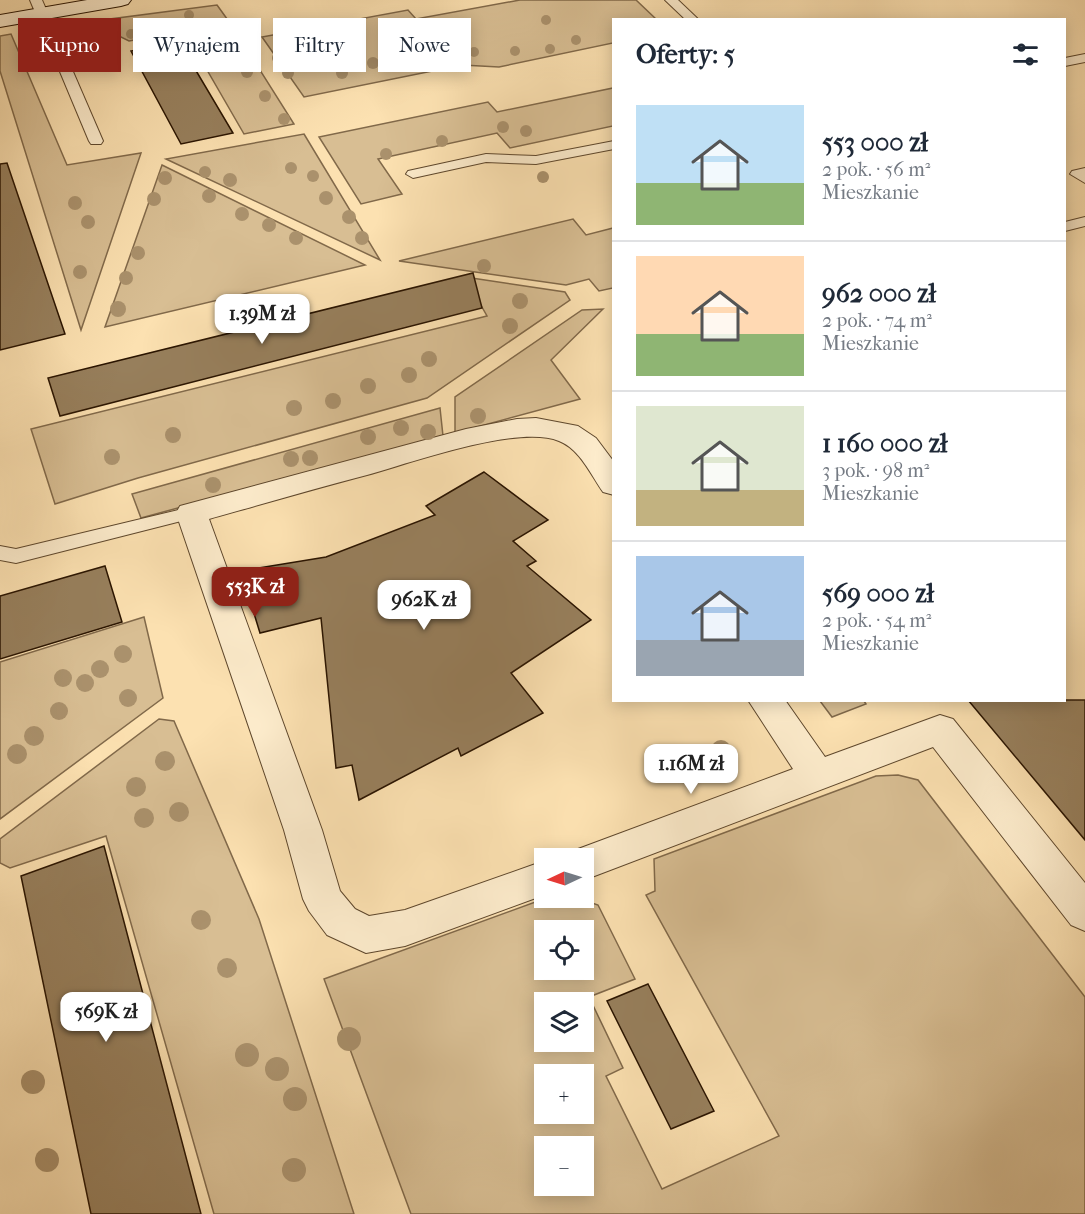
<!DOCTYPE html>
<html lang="pl">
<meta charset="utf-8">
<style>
body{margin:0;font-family:"IM FELL French Canon",serif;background:#f6f6f7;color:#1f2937;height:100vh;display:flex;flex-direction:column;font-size:22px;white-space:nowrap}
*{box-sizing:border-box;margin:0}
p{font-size:20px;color:#747a83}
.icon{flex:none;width:33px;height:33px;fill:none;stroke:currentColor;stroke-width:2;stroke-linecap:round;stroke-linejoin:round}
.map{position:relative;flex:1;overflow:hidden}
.side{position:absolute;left:612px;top:18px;width:454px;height:684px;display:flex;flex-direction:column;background:#fff;border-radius:0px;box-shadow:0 3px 15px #0003}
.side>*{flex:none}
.hud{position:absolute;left:18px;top:18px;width:504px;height:54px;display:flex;gap:12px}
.needle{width:39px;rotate:266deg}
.buttons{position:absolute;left:534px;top:848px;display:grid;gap:12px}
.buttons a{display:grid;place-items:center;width:60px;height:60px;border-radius:0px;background:#fff;box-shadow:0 3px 15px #0003;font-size:30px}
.price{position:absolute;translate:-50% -51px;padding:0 14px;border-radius:12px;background:#fff;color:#222;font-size:20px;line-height:39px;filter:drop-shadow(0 2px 3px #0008)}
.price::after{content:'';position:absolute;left:50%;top:36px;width:18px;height:14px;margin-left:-9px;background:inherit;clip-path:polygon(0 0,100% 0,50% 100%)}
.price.on{background:#8f2418;color:#fff}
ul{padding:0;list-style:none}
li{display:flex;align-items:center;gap:18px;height:150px;padding:0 24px}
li+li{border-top:2px solid #e0e1e3}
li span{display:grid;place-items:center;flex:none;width:168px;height:120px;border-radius:0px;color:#555}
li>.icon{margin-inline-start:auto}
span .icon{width:72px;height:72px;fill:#fffc;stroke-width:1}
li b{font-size:26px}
h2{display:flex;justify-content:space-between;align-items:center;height:72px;padding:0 24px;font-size:26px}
.tag{padding:0 21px;border-radius:0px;background:#fff;box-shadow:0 3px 15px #0003;font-size:21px;line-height:54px}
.tag.on{background:#8f2418;color:#fff}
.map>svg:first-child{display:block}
.green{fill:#d8be93;stroke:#81694a;stroke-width:1.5;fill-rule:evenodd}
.building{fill:#977f5c;stroke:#2a1400;stroke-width:1.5}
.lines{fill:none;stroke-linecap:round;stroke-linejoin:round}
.lane-casing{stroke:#5e472c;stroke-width:2}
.street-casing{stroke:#5e472c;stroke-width:2}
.secondary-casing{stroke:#2a1400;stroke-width:2}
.lane{fill:#fdeccc;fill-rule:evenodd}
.street{fill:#fdeccc;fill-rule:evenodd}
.secondary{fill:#fdeccc;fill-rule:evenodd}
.tree{fill:#aa916c}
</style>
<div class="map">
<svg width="1085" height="1214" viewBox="0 0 1085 1214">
<rect width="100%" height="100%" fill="#fce1b1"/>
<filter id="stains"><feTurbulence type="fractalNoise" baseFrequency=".00333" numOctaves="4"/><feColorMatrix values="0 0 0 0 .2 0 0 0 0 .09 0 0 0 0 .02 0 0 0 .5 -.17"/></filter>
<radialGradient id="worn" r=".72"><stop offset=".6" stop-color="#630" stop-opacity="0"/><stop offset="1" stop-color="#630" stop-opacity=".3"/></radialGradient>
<g class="green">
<polygon points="520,0 636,0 656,19 614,20 613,43 499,67 462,65 304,97 262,37 408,10 416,19"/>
<polygon points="217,5 230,23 129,41 117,35 100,36 95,21"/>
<polygon points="234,29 294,124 244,134 188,37"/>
<polygon points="11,34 67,165 141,153 81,330 0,71 0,36"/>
<polygon points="613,88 613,126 510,148 497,133 378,159 402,194 361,204 319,137 488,102 497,112"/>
<polygon points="304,134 380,260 166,159"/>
<polygon points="162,165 365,265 105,327"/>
<polygon points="573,219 586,235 613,228 613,288 599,291 589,279 566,285 399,261"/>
<polygon points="465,277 565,292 570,300 427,398 138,478 55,504 31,429 487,316"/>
<polygon points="603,309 551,360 580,399 455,433 455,397 582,310"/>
<polygon points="440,408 443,436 141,518 132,494"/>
<polygon points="144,617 163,698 0,819 0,662"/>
<polygon points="820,701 864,701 866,704 832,717"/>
<polygon points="159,719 174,721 259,919 354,1214 214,1214 106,836 10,868 0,863 0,839"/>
<path d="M898,775L918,780L1085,997V1214H411L324,979L549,897H575L598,905L635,979L589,997L623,1068L606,1076L662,1189L779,1136L646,895L655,891L654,859L876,776ZM544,930H584V969H544ZM544,1002H584V1041H544ZM544,1074H584V1113H544ZM544,1146H584V1185H544Z"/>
</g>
<g class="building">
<polygon points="179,42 233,133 181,144 131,51"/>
<polygon points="7,163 65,334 0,350 0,164"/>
<polygon points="473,273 482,308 60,416 48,378"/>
<polygon points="484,472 548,520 513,541 536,561 527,566 591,620 511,673 543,713 461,756 458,748 359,800 352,765 336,768 321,618 260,633 241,571 326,557 435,515 426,506"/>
<polygon points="105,566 122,622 0,659 0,596"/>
<polygon points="968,700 1085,700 1085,840"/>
<polygon points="104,846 201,1214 91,1214 21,876"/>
<polygon points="648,984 714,1111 671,1129 607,1001"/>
</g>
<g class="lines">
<defs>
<g id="lane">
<polygon points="30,0 42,0 103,141 101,144 91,144 89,141"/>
<polygon points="665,0 678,0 699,20 686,20"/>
<polygon points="1085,54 1085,62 1065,66 1065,58"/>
<polygon points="614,141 614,149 536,164 486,162 413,178 406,174 408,171 486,154 536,156"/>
<polygon points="1085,168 1085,183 1070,174 1072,171"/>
<polygon points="1085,217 1085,226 1065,231 1065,222"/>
<polygon points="191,507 197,509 200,513 197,517 16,563 0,560 0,546 16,549"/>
</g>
<g id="street">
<path d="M536,418L578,426L596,438L614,462V495L603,492C591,475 580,449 559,441C518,424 411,463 367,475C314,489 262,504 209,519L322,830L340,891L355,909L369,916L405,910L544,861V895L405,946L366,953L327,935L309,911L303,899L284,830L176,513L180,506L466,429L517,419Z"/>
<polygon points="748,700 785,700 825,757 940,715 953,719 1085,883 1085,931 1071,925 933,747 584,880 584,858 568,858 570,852 793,769"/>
</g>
<polygon id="secondary" points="87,0 131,0 128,4 121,6 0,27 0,15"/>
</defs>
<use href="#lane" class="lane-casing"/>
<use href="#street" class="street-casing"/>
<use href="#secondary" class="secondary-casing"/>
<use href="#lane" class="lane"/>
<use href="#street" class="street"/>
<use href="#secondary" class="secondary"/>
</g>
<g class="tree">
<circle cx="189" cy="15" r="5"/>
<circle cx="546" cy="20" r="5"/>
<circle cx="210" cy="25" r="5"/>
<circle cx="158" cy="29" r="5"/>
<circle cx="131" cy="34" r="5"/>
<circle cx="576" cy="40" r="5"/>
<circle cx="550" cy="49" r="5"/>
<circle cx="515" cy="51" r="5"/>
<circle cx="474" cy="52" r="5"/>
<circle cx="278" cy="58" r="6"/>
<circle cx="373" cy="63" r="6"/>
<circle cx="311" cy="65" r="6"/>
<circle cx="247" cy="72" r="6"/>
<circle cx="288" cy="73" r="6"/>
<circle cx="342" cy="73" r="6"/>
<circle cx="265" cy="96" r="6"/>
<circle cx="284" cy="119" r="6"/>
<circle cx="503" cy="127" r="6"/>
<circle cx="526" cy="131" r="6"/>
<circle cx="442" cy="141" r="6"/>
<circle cx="386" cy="154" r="6"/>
<circle cx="291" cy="168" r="6"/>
<circle cx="205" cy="172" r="6"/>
<circle cx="313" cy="176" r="6"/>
<circle cx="543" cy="177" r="6"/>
<circle cx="165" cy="178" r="7"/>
<circle cx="230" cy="180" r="7"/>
<circle cx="209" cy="196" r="7"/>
<circle cx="326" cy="198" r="7"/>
<circle cx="154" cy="199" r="7"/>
<circle cx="75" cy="203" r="7"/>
<circle cx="242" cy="214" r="7"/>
<circle cx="349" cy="217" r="7"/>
<circle cx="88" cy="222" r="7"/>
<circle cx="269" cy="225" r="7"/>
<circle cx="296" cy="238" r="7"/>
<circle cx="362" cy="238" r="7"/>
<circle cx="138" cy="253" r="7"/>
<circle cx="484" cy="266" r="7"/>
<circle cx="80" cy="272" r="7"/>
<circle cx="126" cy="278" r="7"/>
<circle cx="520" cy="301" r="8"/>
<circle cx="118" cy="309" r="8"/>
<circle cx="231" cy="319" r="8"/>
<circle cx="510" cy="326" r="8"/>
<circle cx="429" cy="359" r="8"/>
<circle cx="409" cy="375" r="8"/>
<circle cx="368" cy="386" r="8"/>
<circle cx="333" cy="401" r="8"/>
<circle cx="294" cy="408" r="8"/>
<circle cx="478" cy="416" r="8"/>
<circle cx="401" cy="428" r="8"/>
<circle cx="428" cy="432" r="8"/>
<circle cx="173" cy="435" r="8"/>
<circle cx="368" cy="437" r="8"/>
<circle cx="112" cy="457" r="8"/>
<circle cx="310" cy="458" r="8"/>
<circle cx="291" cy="459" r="8"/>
<circle cx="213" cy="485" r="8"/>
<circle cx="123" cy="654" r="9"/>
<circle cx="100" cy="669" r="9"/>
<circle cx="63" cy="678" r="9"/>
<circle cx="85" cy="683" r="9"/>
<circle cx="128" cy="698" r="9"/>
<circle cx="59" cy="711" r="9"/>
<circle cx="34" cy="736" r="10"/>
<circle cx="721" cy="750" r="10"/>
<circle cx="17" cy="754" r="10"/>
<circle cx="165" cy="761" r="10"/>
<circle cx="136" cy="787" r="10"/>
<circle cx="179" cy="812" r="10"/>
<circle cx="144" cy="818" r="10"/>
<circle cx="201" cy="920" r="10"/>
<circle cx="227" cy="968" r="10"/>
<circle cx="349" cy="1039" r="12"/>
<circle cx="247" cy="1055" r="12"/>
<circle cx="277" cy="1069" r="12"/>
<circle cx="33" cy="1082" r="12"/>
<circle cx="295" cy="1099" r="12"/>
<circle cx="47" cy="1160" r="12"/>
<circle cx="294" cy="1170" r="12"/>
</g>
<rect width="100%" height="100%" filter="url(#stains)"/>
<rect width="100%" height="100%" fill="url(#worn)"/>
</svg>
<div class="buttons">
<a><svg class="needle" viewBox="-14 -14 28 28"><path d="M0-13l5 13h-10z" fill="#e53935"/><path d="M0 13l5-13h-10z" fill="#747a83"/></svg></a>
<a><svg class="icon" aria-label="locate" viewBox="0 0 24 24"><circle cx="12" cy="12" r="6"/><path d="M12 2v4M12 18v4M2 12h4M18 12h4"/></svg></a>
<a><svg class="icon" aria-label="layers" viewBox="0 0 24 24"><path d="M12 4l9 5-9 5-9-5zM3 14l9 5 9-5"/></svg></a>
<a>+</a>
<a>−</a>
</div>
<b class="price" style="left:262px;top:345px">1.39M zł</b>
<b class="price on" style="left:255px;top:618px">553K zł</b>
<b class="price" style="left:424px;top:631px">962K zł</b>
<b class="price" style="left:691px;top:795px">1.16M zł</b>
<b class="price" style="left:106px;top:1043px">569K zł</b>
<div class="hud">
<a class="tag on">Kupno</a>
<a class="tag">Wynajem</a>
<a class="tag">Filtry</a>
<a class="tag">Nowe</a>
</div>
<section class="side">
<h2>Oferty: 5<svg class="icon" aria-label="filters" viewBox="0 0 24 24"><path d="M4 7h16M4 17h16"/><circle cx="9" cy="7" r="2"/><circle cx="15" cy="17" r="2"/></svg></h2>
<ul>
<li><span style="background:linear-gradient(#bfe0f5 65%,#8fb573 0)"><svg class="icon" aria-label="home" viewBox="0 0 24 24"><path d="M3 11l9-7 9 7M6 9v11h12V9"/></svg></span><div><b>553 000 zł</b><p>2 pok. · 56 m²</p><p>Mieszkanie</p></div></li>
<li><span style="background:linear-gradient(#ffd9b3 65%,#8fb573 0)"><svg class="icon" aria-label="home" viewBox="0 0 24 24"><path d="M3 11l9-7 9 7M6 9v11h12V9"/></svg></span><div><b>962 000 zł</b><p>2 pok. · 74 m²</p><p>Mieszkanie</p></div></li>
<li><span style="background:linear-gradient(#dfe7d0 70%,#c2b280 0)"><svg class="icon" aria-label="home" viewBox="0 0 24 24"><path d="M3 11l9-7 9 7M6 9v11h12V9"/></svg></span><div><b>1 160 000 zł</b><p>3 pok. · 98 m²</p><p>Mieszkanie</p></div></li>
<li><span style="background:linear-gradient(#a9c7e8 70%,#9aa5b1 0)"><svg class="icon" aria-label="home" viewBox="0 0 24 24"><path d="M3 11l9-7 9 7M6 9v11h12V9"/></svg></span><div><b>569 000 zł</b><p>2 pok. · 54 m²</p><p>Mieszkanie</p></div></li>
</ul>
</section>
</div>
